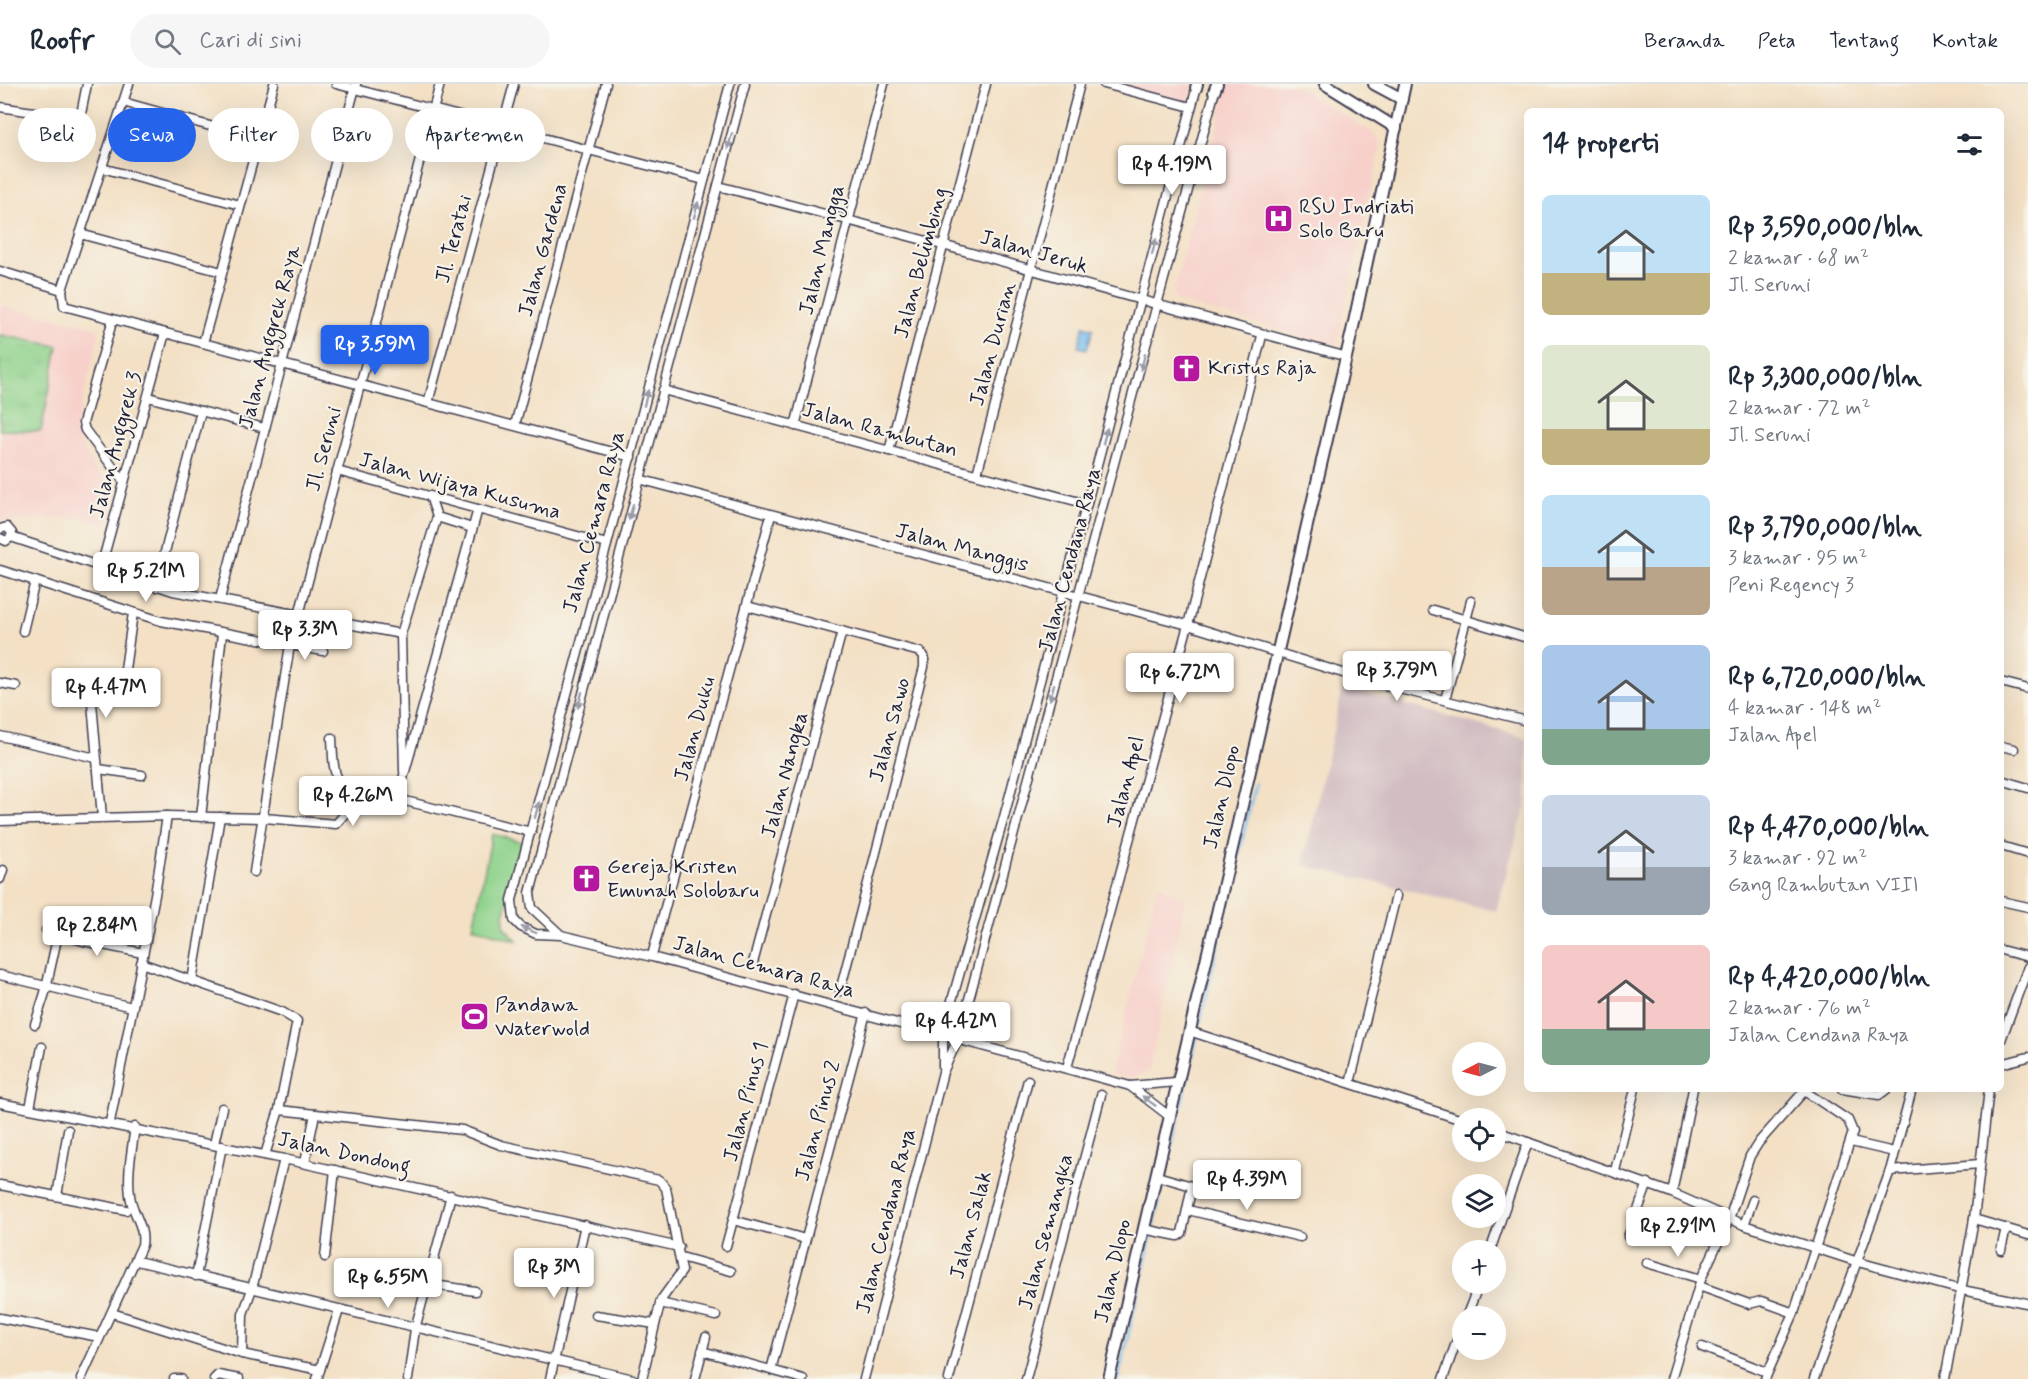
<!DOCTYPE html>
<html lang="id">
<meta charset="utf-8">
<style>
body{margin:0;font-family:Mynerve,sans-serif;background:#f6f6f7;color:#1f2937;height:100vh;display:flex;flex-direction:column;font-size:22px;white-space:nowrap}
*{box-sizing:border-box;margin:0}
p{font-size:20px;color:#747a83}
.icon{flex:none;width:33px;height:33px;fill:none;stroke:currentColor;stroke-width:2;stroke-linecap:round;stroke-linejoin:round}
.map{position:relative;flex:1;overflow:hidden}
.details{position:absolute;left:1524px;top:24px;width:480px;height:984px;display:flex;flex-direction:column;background:#fff;border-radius:9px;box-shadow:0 6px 24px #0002}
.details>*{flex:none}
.banner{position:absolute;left:18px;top:24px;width:570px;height:54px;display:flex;gap:12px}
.needle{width:39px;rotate:264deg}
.buttons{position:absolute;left:1452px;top:958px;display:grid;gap:12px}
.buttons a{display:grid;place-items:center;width:54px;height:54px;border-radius:50%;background:#fff;box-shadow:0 6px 24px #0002;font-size:30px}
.price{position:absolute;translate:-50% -51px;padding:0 14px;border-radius:6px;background:#fff;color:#222;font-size:20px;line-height:39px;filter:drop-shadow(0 2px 3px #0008)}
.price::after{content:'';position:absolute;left:50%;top:36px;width:18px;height:14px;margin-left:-9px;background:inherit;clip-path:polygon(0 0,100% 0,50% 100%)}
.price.on{background:#2563eb;color:#fff}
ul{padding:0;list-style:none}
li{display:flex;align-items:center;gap:18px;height:150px;padding:0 18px}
li span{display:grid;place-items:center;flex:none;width:168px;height:120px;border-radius:9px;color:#555}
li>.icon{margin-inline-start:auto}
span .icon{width:72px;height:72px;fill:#fffc;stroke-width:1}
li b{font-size:26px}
h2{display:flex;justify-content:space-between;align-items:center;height:72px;padding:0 18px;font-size:26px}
.tag{padding:0 21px;border-radius:27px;background:#fff;box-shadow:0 6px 24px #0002;font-size:21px;line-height:54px}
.tag.on{background:#2563eb;color:#fff}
header{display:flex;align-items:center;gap:36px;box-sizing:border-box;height:84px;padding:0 30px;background:#fff;border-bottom:2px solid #e0e1e3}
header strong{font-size:28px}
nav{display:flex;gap:33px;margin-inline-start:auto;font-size:21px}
.search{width:420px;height:54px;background:#f6f6f7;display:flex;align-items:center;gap:15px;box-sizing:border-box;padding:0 21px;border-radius:33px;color:#747a83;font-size:22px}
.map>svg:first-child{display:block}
.built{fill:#f7d0ca}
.industrial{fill:#d2bec2}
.grass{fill:url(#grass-tufts);stroke:#587a63;stroke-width:1.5}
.park{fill:#8ed28b;stroke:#587a63;stroke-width:1.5}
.water{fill:#78beef;stroke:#4d7095;stroke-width:1.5}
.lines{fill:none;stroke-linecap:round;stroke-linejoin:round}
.stream{stroke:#78beef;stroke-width:3}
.minor-casing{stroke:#413e50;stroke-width:11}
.tertiary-casing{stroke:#413e50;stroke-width:14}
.minor{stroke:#fff;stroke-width:8}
.tertiary{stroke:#fff;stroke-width:10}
.oneway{fill:#9c9ca7}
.labels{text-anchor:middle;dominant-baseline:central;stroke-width:4.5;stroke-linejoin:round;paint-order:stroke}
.poi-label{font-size:21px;fill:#22223b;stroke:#f7f3e8;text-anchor:start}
.street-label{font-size:21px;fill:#22223b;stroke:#f7f3e8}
</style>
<header>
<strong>Roofr</strong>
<div class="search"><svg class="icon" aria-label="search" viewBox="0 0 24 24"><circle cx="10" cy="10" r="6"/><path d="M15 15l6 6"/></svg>Cari di sini</div>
<nav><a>Beranda</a><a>Peta</a><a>Tentang</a><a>Kontak</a></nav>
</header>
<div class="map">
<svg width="2028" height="1295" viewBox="0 0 2028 1295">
<defs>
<pattern id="grass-tufts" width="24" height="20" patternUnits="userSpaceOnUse" patternTransform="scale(1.5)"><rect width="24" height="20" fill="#8ed28b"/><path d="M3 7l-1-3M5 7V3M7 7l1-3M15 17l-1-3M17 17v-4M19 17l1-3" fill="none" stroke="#7ab479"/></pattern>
</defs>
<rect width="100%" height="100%" fill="#f7f3e8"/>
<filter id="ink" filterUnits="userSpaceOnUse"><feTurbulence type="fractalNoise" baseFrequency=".0167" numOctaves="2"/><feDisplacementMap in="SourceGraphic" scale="12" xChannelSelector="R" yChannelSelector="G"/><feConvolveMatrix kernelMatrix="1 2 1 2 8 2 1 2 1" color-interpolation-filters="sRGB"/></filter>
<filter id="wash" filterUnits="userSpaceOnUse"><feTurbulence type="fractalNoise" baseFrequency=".008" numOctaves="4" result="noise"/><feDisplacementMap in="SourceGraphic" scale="24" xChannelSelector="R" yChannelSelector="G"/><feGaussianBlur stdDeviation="1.35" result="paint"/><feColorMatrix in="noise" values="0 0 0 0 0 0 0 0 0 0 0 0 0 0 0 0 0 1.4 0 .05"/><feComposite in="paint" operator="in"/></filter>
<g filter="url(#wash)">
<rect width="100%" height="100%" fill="#f3e0c5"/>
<g class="built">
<polygon points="1116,0 1193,0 1188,19"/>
<polygon points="1228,0 1292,0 1372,48 1381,61 1336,262 1177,217 1173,210"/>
<polygon points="0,221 95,243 99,249 75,348 93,383 113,407 105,441 82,434 0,437"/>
<polygon points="1158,801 1186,813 1149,988 1130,994 1111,990"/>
</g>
<polygon class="industrial" points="1343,603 1527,654 1527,716 1496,827 1303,781"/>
<polygon class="grass" points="0,251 58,262 41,347 0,346"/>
<polygon class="park" points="492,750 523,758 504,831 504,843 518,857 473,843"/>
<polygon class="water" points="1084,242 1093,245 1087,265 1078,263"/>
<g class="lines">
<polyline class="stream" points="1118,1295 1255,700"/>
</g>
</g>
<g filter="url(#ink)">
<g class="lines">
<defs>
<g id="minor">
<polyline points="129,0 62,206 64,222 631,373"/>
<polyline points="336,0 704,96"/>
<polyline points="730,0 512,816 514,836 521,843 536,850 561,851 652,873 1104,995 1130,1002 1169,1032"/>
<polyline points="1104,0 1191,23"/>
<polyline points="123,18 257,55"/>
<polyline points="0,23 80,35 87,0"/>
<polyline points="102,84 240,121"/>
<polyline points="718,102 946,162 1340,271"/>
<polyline points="80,150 222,188"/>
<polyline points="0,187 62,206"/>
<polyline points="113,235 83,339 85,346 124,398"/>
<polyline points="203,259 274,0"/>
<polyline points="663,306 1087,420"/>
<polyline points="148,313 264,344"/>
<polyline points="428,319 514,0"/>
<polyline points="515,341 606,0"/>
<polyline points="795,342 884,0"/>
<polyline points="889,367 986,0"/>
<polyline points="337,387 607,460"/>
<polyline points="977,390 1080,0"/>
<polyline points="639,395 1188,541 1372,598 1527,637"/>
<polyline points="430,412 437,433 472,444"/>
<polyline points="0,445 7,443 12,449 11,453"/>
<polyline points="0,454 6,457 11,453 173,507 401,550 404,687"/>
<polyline points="101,483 165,249"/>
<polyline points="0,486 161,537 323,567"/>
<polyline points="156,503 201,327"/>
<polyline points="220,515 356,0"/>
<polyline points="747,522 920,568 924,572 924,583 840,907"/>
<polyline points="1433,526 1527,554"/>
<polyline points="299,531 440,0"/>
<polyline points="23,547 35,497"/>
<polyline points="401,550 437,433"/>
<polyline points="90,596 102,733"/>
<polyline points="2001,598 2028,605"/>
<polyline points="0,599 16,602"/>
<polyline points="122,606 133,529"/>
<polyline points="1445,616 1471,517"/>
<polyline points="0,652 96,674"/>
<path d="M332,654C334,688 331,693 357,717"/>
<polyline points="2001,662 2014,665"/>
<polyline points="98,685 142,691"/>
<polyline points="2001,696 2028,704"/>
<polyline points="401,702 478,425"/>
<polyline points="201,733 222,550"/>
<polyline points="0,737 167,732 264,734 336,740 362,710 369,708 531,748"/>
<polyline points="2001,762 2028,770"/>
<polyline points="254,788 290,561"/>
<polyline points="0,795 3,786"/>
<polyline points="2001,817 2028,823"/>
<polyline points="46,846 83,857 143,869"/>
<polyline points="561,851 532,824 530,809 745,0"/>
<polyline points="2001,866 2028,873"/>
<polyline points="653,868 771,431"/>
<polyline points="141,879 282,928 297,937 279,1026 265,1071"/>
<polyline points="753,879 842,547"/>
<polyline points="0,891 132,923"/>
<polyline points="192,897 220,733"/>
<polyline points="35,940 45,909 58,850"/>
<polyline points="1189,947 1462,1036"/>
<polyline points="943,948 1004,733 1196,6"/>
<polyline points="959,952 1214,10"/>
<polyline points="2001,956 2028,883"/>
<polyline points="1068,980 1188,541 1262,252"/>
<polyline points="2001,980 2028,973"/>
<polyline points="943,984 943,951"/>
<polyline points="1350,999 1396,812"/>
<polyline points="1130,1002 1176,998"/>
<polyline points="1842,1005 1879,1011 1887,1005"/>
<polyline points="0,1019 284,1075 679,1163"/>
<polyline points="30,1024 42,963"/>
<polyline points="279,1026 462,1046 501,1061 659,1096 666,1104 682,1187 661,1216 642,1295"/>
<polyline points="110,1038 155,811 167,732"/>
<polyline points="1496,1047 1672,1109 1744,1141 1858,1178 1962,1206 2026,1219"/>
<polyline points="1851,1058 1894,1068"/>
<polyline points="214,1060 222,1024"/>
<polyline points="305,1079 315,1030"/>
<polyline points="1615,1087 1635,1005"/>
<polyline points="1890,1087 1980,1080"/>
<polyline points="0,1101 126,1126"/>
<polyline points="1672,1109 1693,1005"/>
<polyline points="57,1112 68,1046"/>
<polyline points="1188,1126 1300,1153"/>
<polyline points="1974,1135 2028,1151"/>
<polyline points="733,1136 770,1146"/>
<polyline points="1744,1141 1753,1116"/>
<polyline points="1143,1145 1178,1152 1182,1149 1192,1102 1157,1092"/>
<polyline points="773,1146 805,1155"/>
<polyline points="1628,1153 1648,1099"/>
<polyline points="726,1162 794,910"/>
<polyline points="2001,1166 2006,1144"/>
<polyline points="1490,1167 1528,1058"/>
<polyline points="325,1173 335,1086"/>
<polyline points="681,1173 731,1187"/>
<polyline points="137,1177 633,1295"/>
<polyline points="1647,1179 1701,1195"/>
<polyline points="196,1192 222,1062"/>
<polyline points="427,1200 475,1207"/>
<polyline points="1699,1202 1749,1220 1761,1217 1794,1229"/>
<polyline points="660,1219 716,1232"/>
<polyline points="112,1229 242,1270 320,1286"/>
<polyline points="596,1231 655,1240"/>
<polyline points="1466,1233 1479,1200"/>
<polyline points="0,1234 94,1252"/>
<polyline points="1702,1263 1767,1288"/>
<polyline points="702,1267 803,1295"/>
<polyline points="242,1270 243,1230 252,1205 284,1075"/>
<polyline points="771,1286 866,929"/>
<path d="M81,1295L142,1161C145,1141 132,1130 130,1111C127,1089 132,1065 135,1043"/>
<polyline points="174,1295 181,1295"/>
<polyline points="214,1295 218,1291 239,1295"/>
<polyline points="317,1295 339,1226"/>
<polyline points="408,1295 415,1245 451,1111"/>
<polyline points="550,1295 585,1141"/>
<polyline points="695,1295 706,1253"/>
<polyline points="864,1295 943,988 958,955"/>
<polyline points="949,1295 1028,996"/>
<polyline points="1026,1295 1101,1011"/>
<polyline points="1443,1295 1462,1242"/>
<polyline points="1671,1295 1701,1195 1729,1135 1750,1072 1759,1058 1806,1005"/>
<polyline points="1765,1295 1794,1229 1853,1048 1848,1036 1806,1008"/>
<polyline points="1814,1295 1890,1087 1912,1005"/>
<polyline points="1945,1295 1974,1135 1989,1005"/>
</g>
<g id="tertiary">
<polyline points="1325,0 1396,44"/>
<polyline points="1374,0 1402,15"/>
<polyline points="1196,4 1197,0"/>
<polyline points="1214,8 1217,0"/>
<polyline points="1109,1295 1353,243 1405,0"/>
</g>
</defs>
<use href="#minor" class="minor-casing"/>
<use href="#tertiary" class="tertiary-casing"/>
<use href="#minor" class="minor"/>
<use href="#tertiary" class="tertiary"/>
</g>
<defs><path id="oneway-solid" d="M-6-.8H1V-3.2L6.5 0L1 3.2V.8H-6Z" transform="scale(1.5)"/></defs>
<g class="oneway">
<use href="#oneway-solid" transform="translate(730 57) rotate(105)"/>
<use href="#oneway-solid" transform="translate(696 126) rotate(-75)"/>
<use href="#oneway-solid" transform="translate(1154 163) rotate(-75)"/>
<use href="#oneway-solid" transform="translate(1143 278) rotate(105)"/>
<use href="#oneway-solid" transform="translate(646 314) rotate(-75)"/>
<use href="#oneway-solid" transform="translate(1105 352) rotate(-75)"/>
<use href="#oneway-solid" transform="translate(631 428) rotate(105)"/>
<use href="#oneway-solid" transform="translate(1052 608) rotate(105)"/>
<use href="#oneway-solid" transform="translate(580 616) rotate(105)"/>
<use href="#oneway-solid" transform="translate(537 726) rotate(-75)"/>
<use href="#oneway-solid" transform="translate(529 846) rotate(-157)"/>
<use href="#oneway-solid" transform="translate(1149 1017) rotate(-144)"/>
</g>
</g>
<defs>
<symbol id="hospital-square" viewBox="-11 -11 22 22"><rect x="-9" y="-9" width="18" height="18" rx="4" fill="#b5179e" stroke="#f7f3e8"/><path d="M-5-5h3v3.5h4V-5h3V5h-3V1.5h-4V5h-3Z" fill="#fff"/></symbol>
<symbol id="church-square" viewBox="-11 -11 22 22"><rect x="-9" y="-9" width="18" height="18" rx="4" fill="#b5179e" stroke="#f7f3e8"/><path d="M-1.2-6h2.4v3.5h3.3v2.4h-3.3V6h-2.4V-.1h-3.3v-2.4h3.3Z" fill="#fff"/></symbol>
<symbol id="stadium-square" viewBox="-11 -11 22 22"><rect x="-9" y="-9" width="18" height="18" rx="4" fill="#b5179e" stroke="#f7f3e8"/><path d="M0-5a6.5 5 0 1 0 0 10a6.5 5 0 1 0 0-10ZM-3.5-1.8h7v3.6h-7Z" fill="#fff"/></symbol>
</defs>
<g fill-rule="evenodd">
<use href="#hospital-square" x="1262" y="118" width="33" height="33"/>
<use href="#church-square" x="1170" y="268" width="33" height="33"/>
<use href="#church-square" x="570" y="778" width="33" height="33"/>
<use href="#stadium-square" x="458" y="916" width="33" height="33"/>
</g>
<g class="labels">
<g class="poi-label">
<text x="1299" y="123">RSU Indriati<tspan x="1299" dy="24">Solo Baru</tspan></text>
<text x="1208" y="284">Kristus Raja</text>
<text x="607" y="783">Gereja Kristen<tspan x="607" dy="24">Emunah Solobaru</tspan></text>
<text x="495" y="921">Pandawa<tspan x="495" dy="24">Waterwold</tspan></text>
</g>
<g class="street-label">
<text transform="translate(454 155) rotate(-75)">Jl. Teratai</text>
<text transform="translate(543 166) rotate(-75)">Jalan Gardena</text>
<text transform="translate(822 166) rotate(-76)">Jalan Mangga</text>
<text transform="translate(1034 168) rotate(16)">Jalan Jeruk</text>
<text transform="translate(921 179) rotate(-75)">Jalan Belimbing</text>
<text transform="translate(270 253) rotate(-75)">Jalan Anggrek Raya</text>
<text transform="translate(993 260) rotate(-75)">Jalan Durian</text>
<text transform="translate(880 346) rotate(15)">Jalan Rambutan</text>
<text transform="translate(116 361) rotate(-75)">Jalan Anggrek 3</text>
<text transform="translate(324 365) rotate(-75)">Jl. Seruni</text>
<text transform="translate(460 402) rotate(15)">Jalan Wijaya Kusuma</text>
<text transform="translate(594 438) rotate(-75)">Jalan Cemara Raya</text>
<text transform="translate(962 464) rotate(15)">Jalan Manggis</text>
<text transform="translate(1070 476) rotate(-75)">Jalan Cendana Raya</text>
<text transform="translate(695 645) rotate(-75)">Jalan Duku</text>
<text transform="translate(890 646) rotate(-75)">Jalan Sawo</text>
<text transform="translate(785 691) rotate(-75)">Jalan Nangka</text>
<text transform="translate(1126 698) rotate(-75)">Jalan Apel</text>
<text transform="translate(1222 713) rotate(-77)">Jalan Dlopo</text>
<text transform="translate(764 883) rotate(15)">Jalan Cemara Raya</text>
<text transform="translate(746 1018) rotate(-75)">Jalan Pinus 1</text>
<text transform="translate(818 1037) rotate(-75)">Jalan Pinus 2</text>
<text transform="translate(344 1069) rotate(12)">Jalan Dondong</text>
<text transform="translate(886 1137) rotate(-76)">Jalan Cendana Raya</text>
<text transform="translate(971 1141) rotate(-75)">Jalan Salak</text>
<text transform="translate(1046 1148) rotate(-75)">Jalan Semangka</text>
<text transform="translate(1113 1187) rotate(-77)">Jalan Dlopo</text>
</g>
</g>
</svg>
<div class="buttons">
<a><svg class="needle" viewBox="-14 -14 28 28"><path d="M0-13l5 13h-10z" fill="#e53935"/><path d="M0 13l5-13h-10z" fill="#747a83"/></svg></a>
<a><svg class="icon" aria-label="locate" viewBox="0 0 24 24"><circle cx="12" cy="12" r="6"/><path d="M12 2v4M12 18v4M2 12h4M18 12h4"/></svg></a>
<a><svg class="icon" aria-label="layers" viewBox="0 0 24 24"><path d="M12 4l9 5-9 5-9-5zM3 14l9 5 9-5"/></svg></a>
<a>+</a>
<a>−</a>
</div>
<b class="price" style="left:1172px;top:112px">Rp 4.19M</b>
<b class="price on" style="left:375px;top:292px">Rp 3.59M</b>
<b class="price" style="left:146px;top:519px">Rp 5.21M</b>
<b class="price" style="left:305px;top:577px">Rp 3.3M</b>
<b class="price" style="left:1397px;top:618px">Rp 3.79M</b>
<b class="price" style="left:1180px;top:620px">Rp 6.72M</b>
<b class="price" style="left:106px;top:635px">Rp 4.47M</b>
<b class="price" style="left:353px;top:743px">Rp 4.26M</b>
<b class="price" style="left:97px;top:873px">Rp 2.84M</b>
<b class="price" style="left:956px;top:969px">Rp 4.42M</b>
<b class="price" style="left:1247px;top:1127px">Rp 4.39M</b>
<b class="price" style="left:1678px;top:1174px">Rp 2.91M</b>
<b class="price" style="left:554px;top:1215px">Rp 3M</b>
<b class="price" style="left:388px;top:1225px">Rp 6.55M</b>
<div class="banner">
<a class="tag">Beli</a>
<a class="tag on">Sewa</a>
<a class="tag">Filter</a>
<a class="tag">Baru</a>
<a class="tag">Apartemen</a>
</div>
<section class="details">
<h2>14 properti<svg class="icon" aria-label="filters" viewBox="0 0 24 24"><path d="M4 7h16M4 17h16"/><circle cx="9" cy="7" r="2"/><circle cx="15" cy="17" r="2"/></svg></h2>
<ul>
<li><span style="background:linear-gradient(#bfe0f5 65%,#c2b280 0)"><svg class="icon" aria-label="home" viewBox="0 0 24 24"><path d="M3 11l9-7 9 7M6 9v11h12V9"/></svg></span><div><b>Rp 3,590,000/bln</b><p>2 kamar · 68 m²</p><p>Jl. Seruni</p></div></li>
<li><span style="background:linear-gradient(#dfe7d0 70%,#c2b280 0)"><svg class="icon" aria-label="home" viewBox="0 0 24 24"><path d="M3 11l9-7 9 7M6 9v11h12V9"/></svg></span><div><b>Rp 3,300,000/bln</b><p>2 kamar · 72 m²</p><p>Jl. Seruni</p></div></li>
<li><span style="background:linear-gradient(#bfe0f5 60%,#b9a48a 0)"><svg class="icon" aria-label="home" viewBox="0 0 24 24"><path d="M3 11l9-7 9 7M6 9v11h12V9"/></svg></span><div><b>Rp 3,790,000/bln</b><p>3 kamar · 95 m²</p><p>Peni Regency 3</p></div></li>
<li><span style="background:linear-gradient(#a9c7e8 70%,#7fa58c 0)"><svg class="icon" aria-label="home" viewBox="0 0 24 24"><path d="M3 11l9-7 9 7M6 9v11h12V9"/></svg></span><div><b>Rp 6,720,000/bln</b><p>4 kamar · 148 m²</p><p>Jalan Apel</p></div></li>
<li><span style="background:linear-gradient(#c9d6e8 60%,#9aa5b1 0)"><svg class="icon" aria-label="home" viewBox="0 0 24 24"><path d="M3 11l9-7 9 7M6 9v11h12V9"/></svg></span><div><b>Rp 4,470,000/bln</b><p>3 kamar · 92 m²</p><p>Gang Rambutan VIII</p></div></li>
<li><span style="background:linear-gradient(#f6c9c9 70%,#7fa58c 0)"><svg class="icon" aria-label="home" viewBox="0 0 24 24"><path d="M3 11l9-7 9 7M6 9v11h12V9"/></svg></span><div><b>Rp 4,420,000/bln</b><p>2 kamar · 76 m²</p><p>Jalan Cendana Raya</p></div></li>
</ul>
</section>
</div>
